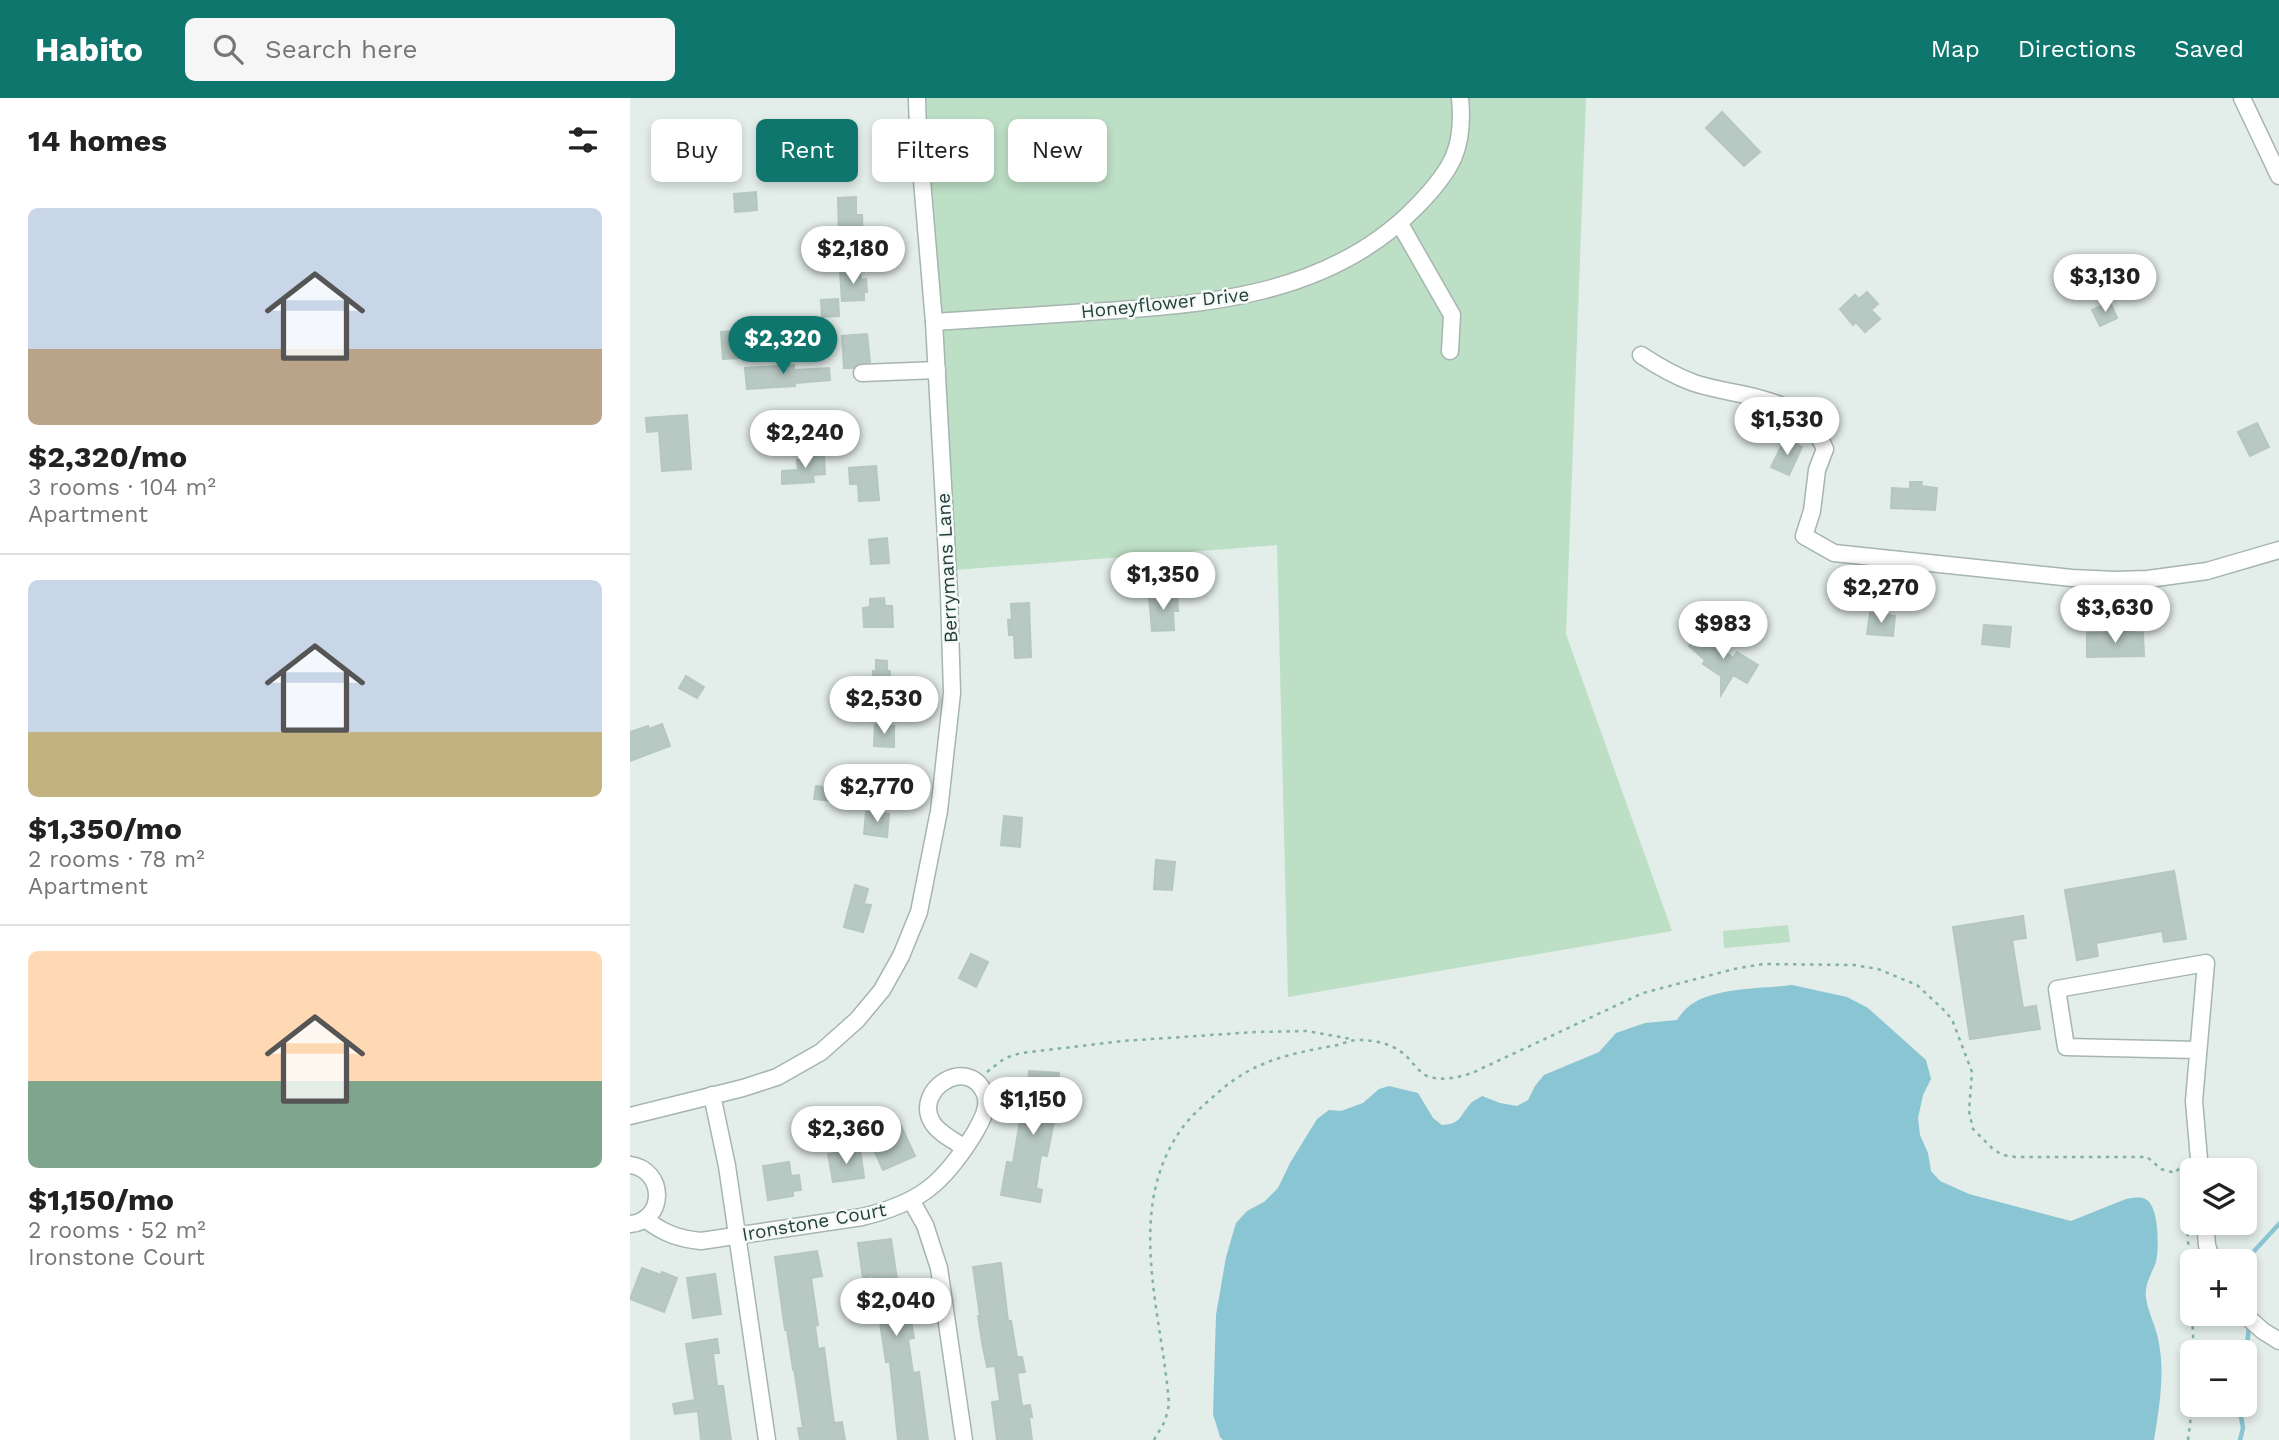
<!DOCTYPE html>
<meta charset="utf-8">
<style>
body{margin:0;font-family:"Work Sans",sans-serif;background:#f6f6f6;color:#222;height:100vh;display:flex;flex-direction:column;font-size:26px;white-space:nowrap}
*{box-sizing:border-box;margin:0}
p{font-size:23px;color:#767676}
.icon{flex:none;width:38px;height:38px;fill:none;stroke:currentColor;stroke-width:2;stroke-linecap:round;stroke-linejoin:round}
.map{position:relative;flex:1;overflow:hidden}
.details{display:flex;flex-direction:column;background:#fff;width:630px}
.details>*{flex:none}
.hud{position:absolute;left:21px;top:21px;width:665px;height:63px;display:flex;gap:14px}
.fabs{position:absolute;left:1550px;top:1060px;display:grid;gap:14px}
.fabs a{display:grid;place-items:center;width:77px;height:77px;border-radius:10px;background:#fff;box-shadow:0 4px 10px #0003;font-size:35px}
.price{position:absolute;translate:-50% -60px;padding:0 16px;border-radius:24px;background:#fff;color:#222;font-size:23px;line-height:46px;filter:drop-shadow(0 2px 4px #0008)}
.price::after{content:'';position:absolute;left:50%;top:42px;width:21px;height:16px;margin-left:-10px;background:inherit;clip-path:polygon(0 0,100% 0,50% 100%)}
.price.active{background:#0f766e;color:#fff}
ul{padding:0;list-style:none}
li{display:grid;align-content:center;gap:14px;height:371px;padding:0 28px}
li+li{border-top:2px solid #e0e0e0}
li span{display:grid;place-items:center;height:217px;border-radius:10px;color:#555}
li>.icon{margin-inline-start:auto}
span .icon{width:126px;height:126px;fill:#fffc;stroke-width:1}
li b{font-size:30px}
h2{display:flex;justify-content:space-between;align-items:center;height:84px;padding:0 28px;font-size:30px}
.chip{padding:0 24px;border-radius:10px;background:#fff;box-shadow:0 4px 10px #0003;font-size:24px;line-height:63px}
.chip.active{background:#0f766e;color:#fff}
header{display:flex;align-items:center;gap:42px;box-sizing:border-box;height:98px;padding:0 35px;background:#0f766e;color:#fff}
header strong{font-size:33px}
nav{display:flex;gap:38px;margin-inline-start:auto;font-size:24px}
.search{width:490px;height:63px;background:#f6f6f6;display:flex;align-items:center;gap:18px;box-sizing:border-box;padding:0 24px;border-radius:10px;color:#767676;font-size:26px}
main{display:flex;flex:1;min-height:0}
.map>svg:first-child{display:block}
.green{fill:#bcdfc6}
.water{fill:#8ac5d3}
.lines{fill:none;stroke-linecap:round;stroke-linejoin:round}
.stream{stroke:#8ac5d3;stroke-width:4.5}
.building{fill:#b8c8c2;stroke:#b5c7c0;stroke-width:2}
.minor-casing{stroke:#a5b5b0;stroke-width:19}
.path{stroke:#83b1a5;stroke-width:2.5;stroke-dasharray:3.5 5;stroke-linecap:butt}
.minor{stroke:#fff;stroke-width:16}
.labels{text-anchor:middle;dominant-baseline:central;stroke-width:5;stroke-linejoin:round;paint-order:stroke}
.street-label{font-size:19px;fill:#223f38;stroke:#f4f9f7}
</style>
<header>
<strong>Habito</strong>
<div class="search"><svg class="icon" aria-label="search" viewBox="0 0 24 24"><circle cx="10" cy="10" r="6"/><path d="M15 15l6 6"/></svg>Search here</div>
<nav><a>Map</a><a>Directions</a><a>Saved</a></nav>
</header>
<main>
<section class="details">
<h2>14 homes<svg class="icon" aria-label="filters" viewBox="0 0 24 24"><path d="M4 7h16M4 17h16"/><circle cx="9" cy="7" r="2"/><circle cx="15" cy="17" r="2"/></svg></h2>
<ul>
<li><span style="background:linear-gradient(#c9d6e8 65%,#b9a48a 0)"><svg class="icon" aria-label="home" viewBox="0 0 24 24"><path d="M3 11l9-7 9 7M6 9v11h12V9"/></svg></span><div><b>$2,320/mo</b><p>3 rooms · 104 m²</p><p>Apartment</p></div></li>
<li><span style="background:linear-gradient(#c9d6e8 70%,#c2b280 0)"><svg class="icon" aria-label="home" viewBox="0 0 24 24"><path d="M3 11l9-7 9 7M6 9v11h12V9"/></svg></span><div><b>$1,350/mo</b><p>2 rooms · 78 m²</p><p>Apartment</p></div></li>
<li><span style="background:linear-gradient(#ffd9b3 60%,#7fa58c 0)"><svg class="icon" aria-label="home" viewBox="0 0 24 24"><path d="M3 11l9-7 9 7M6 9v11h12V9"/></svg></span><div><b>$1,150/mo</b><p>2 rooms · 52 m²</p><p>Ironstone Court</p></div></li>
</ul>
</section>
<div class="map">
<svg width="1649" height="1342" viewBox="0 0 1649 1342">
<rect width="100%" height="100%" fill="#e3ede9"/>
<g class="green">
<polygon points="295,0 956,0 936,536 1042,833 658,899 647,447 325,472 300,121"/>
<polygon points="1158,827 1160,844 1094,850 1093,833"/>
</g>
<path class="water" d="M1162,887L1217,899L1238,910L1296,962L1301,981L1293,997L1288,1020L1290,1037L1298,1055L1301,1073L1310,1083L1339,1096L1441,1123L1496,1101C1503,1100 1511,1098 1517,1102C1529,1110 1529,1151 1526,1164C1522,1175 1514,1187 1516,1200C1518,1215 1527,1230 1529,1246C1535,1277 1529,1311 1524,1342H593L590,1339L583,1316L586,1217L596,1159L606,1125L617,1113L634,1104L648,1090L660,1065L687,1021L699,1012L711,1013L733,1005L749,991L759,988L788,995L803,1020L812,1027C832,1026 829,1018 841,1005C844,1002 848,1001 852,998L870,1005L887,1008L898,1002L905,988L914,977L969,954L986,935L1015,925L1047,922C1050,918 1054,912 1058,909C1081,889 1132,891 1162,887Z"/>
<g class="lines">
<g class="stream">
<polyline points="1614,1164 1649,1126"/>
<polyline points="1614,1255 1617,1248 1619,1228"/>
<polyline points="1609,1307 1613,1330 1610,1342"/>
</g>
</g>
<g class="building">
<polygon points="1092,14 1130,54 1114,68 1076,30"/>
<polygon points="126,94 127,112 105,114 104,96"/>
<polygon points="226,99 226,117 232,117 233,143 209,143 208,100"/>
<polygon points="230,172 231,182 236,181 237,194 234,194 234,202 212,203 210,173"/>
<polygon points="1237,194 1248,206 1241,212 1250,221 1235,234 1226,224 1223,227 1210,211 1225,197 1229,201"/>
<polygon points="208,201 209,218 192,219 191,202"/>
<polygon points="1480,204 1487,220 1470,228 1462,212"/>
<polygon points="107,233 109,260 93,261 91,234"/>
<polygon points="237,236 240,264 231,265 223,270 214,270 212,238"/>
<polygon points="164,267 164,272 199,270 200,282 165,285 165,288 117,291 115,270"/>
<polygon points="57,317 61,371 32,373 29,333 17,334 16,320"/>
<polygon points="1627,325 1639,349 1620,358 1608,334"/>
<polygon points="1155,341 1172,349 1159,377 1141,369"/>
<polygon points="194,357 195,376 183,377 184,384 152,386 152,373 168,372 167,362 174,362 173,358"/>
<polygon points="246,368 249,402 229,403 228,386 220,386 219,370"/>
<polygon points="1280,384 1292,384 1291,388 1307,390 1305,412 1261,410 1262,390 1280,391"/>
<polygon points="257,440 259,465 241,466 239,442"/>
<polygon points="547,497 548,513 543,513 544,532 522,533 519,498"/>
<polygon points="254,500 255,508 262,508 263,529 234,529 233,510 240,509 240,501"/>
<polygon points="399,505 401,559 385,560 384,537 379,537 378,522 382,521 381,506"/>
<polygon points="1240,515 1265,518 1263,538 1237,536"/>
<polygon points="1354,527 1381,529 1379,549 1352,546"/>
<polygon points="1072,534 1103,560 1107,554 1128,567 1117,585 1103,577 1091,597 1091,578 1073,566 1075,562 1059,548"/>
<polygon points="1495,534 1513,535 1514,558 1457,559 1457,535"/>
<polygon points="246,562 257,563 257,573 260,573 259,594 242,593 243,573 246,573"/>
<polygon points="56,578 74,589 67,600 49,590"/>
<polygon points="32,626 40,648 0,663 0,634 18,628 19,631"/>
<polygon points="245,627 264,628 264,649 244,648"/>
<polygon points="186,688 211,691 209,704 184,701"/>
<polygon points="236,714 259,716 257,739 234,736"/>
<polygon points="374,718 392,720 390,749 371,747"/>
<polygon points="526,762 545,764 542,792 524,791"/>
<polygon points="1544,773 1556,841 1534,844 1532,833 1466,845 1468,858 1447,862 1435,792"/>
<polygon points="225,787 238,791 234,806 241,807 233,834 214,829"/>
<polygon points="1393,818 1396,840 1382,842 1393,910 1406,908 1410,931 1340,941 1323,829"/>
<polygon points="341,856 358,864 346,889 329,880"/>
<polygon points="399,973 429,975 427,1008 417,1058 411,1057 406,1090 412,1092 410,1104 371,1097 377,1064 383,1065 391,1017 396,1018"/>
<polygon points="271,1028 285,1058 253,1072 240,1043"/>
<polygon points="230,1051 234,1080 203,1084 198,1056"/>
<polygon points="159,1064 161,1078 169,1077 171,1092 163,1093 163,1098 138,1102 133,1068"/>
<polygon points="261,1141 268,1188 275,1187 284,1240 278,1241 283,1275 289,1274 298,1342 268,1342 260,1264 256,1264 243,1178 233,1180 228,1145"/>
<polygon points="187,1153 192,1178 181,1180 188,1227 185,1228 188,1251 194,1250 204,1325 212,1324 215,1342 170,1342 168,1330 173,1330 164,1270 163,1271 157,1232 155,1232 145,1159"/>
<polygon points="371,1165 378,1223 381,1223 387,1259 392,1259 395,1274 387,1275 392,1308 400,1307 402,1319 399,1319 402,1342 367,1342 362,1304 370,1303 365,1268 357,1269 352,1244 348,1218 350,1218 343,1169"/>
<polygon points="12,1170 31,1177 32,1174 47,1180 34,1214 0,1201"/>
<polygon points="85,1176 91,1216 63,1220 57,1180"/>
<polygon points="87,1241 89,1255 83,1255 87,1288 93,1288 101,1342 71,1342 68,1313 45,1316 43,1306 65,1302 56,1246"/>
</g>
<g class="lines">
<defs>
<g id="minor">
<polyline points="1612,0 1649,78"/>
<polyline points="770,126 822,217 820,253"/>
<path d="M304,224C355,221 407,217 458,214C576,207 700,198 787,108C822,72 835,50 830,0"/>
<path d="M1011,257C1029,269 1045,278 1064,285C1113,301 1171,295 1195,351L1187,372L1182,413L1174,438L1204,455L1442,480L1485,482L1518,481L1577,473L1649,452"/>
<polyline points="232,275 307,272"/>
<polyline points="1567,952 1436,949 1427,891 1576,865 1564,1003 1570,1073"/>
<polyline points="82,997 97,1068 137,1342"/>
<polyline points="0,1018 113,990 147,979 191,954 227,922 252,892 271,858 289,814 309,713 322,595 319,495 304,224 288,35 287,0"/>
<path d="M0,1067C36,1072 36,1123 0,1126"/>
<polyline points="281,1102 295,1127 309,1170 334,1342"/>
<path d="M15,1121C33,1135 49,1141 71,1143L232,1119C290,1105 313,1086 344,1036C350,1025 360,1010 355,996C338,956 283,992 302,1024C308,1035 325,1043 335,1050"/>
<polyline points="1575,1125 1577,1147 1582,1164"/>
<polyline points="1614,1216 1633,1233 1649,1243"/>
</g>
</defs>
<use href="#minor" class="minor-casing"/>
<g class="path">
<polyline points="357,974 375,960 391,955 493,943 625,934 677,933 721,941"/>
<polyline points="1559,1084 1556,1105 1564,1255"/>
<path d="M524,1342L535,1323L539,1307C533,1218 494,1115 550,1033C561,1017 576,1005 591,992C625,963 659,956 702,948C711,947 719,942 728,942C748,942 767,947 780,962C786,969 792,977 800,979C814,983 829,979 842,975L1013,895L1104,871L1133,866L1224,867L1248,871L1287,887L1317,915L1323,924L1342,974L1339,1013L1343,1031L1362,1050L1372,1057L1385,1059H1517L1531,1071L1545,1075L1552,1067"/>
<polyline points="1558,1342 1563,1302"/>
</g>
<use href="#minor" class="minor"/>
</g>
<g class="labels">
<g class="street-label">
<text transform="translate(535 205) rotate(-6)">Honeyflower Drive</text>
<text transform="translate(317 470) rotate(-93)">Berrymans Lane</text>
<text transform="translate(184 1124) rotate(-10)">Ironstone Court</text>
</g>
</g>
</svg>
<div class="fabs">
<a><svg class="icon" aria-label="layers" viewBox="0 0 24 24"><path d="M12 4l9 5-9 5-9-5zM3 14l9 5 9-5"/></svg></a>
<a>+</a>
<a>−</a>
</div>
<b class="price" style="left:223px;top:188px">$2,180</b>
<b class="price" style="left:1475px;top:216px">$3,130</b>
<b class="price active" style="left:153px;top:278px">$2,320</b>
<b class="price" style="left:1157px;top:359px">$1,530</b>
<b class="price" style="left:175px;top:372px">$2,240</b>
<b class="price" style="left:533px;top:514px">$1,350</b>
<b class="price" style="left:1251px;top:527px">$2,270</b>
<b class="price" style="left:1485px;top:547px">$3,630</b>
<b class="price" style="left:1093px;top:563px">$983</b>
<b class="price" style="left:254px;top:638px">$2,530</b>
<b class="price" style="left:247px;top:726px">$2,770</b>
<b class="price" style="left:403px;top:1039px">$1,150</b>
<b class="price" style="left:216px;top:1068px">$2,360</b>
<b class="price" style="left:266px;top:1240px">$2,040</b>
<div class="hud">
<a class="chip">Buy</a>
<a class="chip active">Rent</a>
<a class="chip">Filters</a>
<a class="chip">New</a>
</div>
</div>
</main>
